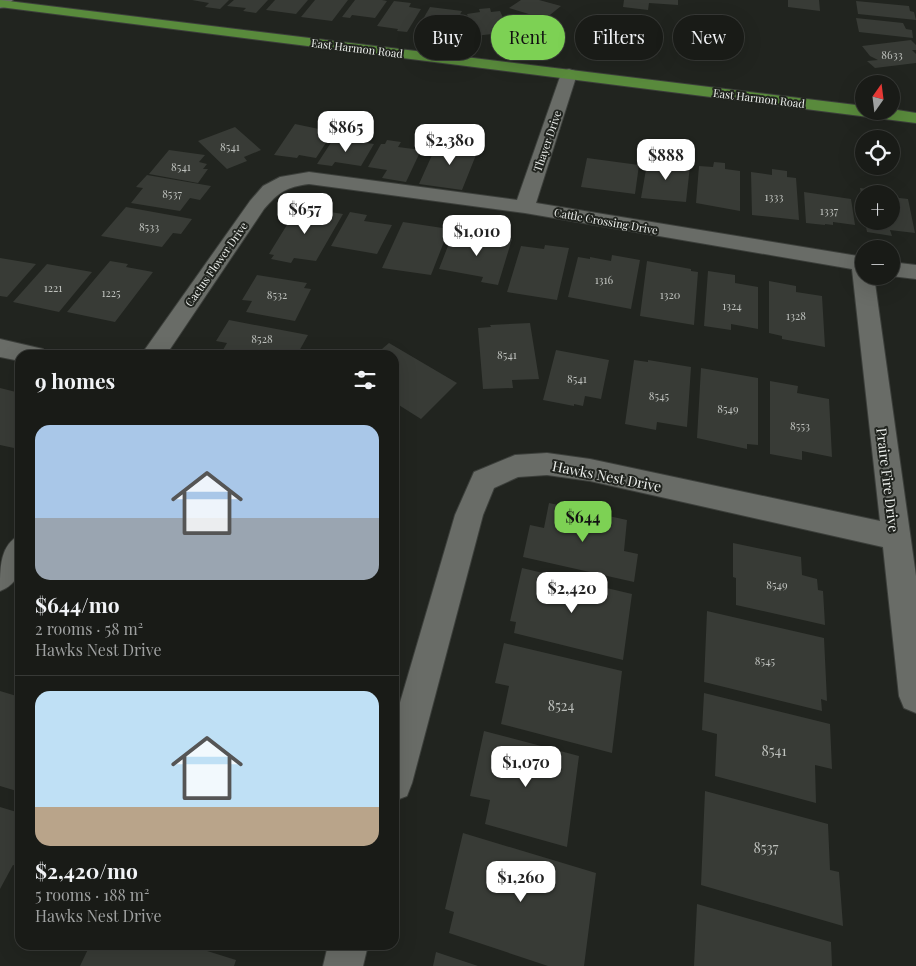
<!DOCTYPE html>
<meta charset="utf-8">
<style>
body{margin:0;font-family:"Playfair Display",serif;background:#222420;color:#f1f3f6;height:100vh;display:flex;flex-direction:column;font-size:19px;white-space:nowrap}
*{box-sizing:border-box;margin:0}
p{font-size:16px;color:#9fa1a1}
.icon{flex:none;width:28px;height:28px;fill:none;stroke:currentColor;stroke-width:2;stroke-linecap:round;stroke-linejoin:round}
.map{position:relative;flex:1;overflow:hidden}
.side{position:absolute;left:15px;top:350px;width:384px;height:600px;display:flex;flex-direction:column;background:#191b17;border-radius:15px;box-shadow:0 5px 20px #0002,0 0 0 1px #373936}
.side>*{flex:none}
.banner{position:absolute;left:414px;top:15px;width:426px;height:45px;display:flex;gap:10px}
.needle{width:32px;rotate:14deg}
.buttons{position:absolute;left:855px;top:75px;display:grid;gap:10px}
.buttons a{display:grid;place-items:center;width:45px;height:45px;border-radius:50%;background:#191b17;box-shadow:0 5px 20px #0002,0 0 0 1px #373936;font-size:25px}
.price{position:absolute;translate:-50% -42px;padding:0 11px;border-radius:10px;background:#fff;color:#222;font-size:16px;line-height:32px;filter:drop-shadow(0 1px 2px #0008)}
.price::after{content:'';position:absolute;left:50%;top:30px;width:15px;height:11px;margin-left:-8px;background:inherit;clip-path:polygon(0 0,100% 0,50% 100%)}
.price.on{background:#7dd154;color:#111}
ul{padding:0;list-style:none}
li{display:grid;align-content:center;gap:10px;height:265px;padding:0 20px}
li+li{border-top:1px solid #373936}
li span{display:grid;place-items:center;height:155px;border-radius:15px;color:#555}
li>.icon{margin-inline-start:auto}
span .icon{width:90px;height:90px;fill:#fffc;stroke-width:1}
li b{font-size:21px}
h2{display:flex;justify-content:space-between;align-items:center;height:60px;padding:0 20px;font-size:21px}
.chip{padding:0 18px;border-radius:22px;background:#191b17;box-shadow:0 5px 20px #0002,0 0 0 1px #373936;font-size:18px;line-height:45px}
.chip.on{background:#7dd154;color:#111}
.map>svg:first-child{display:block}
.building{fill:#383b36}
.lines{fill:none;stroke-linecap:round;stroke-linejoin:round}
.minor-casing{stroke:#3c3f3b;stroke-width:2}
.major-casing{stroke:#3c3f3b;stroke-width:2}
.minor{fill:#696c67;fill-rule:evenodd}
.major{fill:#598a3c;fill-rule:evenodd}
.labels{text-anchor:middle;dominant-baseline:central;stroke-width:4;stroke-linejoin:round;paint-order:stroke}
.far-street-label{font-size:11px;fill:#ecefec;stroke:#21241f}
.number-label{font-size:11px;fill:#bfc2be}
.street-label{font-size:14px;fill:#ecefec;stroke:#21241f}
.near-number-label{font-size:14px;fill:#bfc2be}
</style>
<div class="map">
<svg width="916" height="966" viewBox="0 0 916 966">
<rect width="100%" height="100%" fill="#21241f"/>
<g class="building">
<polygon points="192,0 229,0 220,9 205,7 209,3"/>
<polygon points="234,0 268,0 256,13 243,11 246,8 227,6"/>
<polygon points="275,0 308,0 296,14 266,10"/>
<polygon points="315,0 348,0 332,21 301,17"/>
<polygon points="355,0 382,0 387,1 375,18 352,15 350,18 342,17"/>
<polygon points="521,0 539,0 561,6 545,19 509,8"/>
<polygon points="624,0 678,0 678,5 649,3 648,10 623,7"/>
<polygon points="788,0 819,0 820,11 788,7"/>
<polygon points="394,1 411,3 409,7 421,9 407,32 397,31 398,29 377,26"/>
<polygon points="856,1 909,6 910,11 914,12 916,20 858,14"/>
<polygon points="430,7 462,11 452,29 435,27 433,31 424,30 426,26 419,26"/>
<polygon points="490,8 491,12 500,11 512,38 494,39 492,34 475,36 467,14 480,12 479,9"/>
<polygon points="856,18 903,23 906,29 912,30 913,38 859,32"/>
<polygon points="911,40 916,45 916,50 912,50 916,54 916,63 875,68 867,61 878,60 870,56 862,46"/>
<polygon points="326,123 337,126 316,158 299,155 297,158 274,155 295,124 319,129 322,124"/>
<polygon points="235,127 261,150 244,157 247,161 227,169 198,141"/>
<polygon points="334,138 374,144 361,166 335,162 332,166 317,164"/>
<polygon points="387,140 401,142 398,147 421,150 406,182 382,178 387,170 368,167 381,144 385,144"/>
<polygon points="458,143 476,146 474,150 478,150 462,190 419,184 437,144 456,147"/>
<polygon points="169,150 205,155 199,162 207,164 203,169 208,169 198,183 149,174"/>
<polygon points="587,158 639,165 635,194 581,187"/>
<polygon points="648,158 690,166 686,202 641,198"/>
<polygon points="714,162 725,163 725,169 740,171 740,211 696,203 699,166 713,167"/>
<polygon points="772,169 787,171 787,177 796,178 799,220 752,215 751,172 772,175"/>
<polygon points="147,175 211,186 200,200 190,198 180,211 131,203 143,188 136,187"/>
<polygon points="860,188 881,191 882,194 864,194 863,205"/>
<polygon points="804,192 851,199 855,225 833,222 833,225 825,224 825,225 806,223"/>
<polygon points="891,197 908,199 915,233 890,230 892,236 867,232 865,221 891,221"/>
<polygon points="126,207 192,219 181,234 173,233 162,247 101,236"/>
<polygon points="298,207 343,214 316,261 294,258 291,263 271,259 274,255 269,254"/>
<polygon points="350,212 367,215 364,221 392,225 377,254 331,246"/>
<polygon points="403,222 449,229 431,275 382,268"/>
<polygon points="453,233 500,240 501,237 512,239 498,285 481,282 483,277 439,269"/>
<polygon points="545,245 569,248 557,300 507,292 521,246 544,249"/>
<polygon points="612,255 640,260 631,309 568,297 578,257 590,259 590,257 611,261"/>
<polygon points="0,258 36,264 7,297 0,296"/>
<polygon points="110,261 128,264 126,267 153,272 115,322 67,312"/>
<polygon points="647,261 691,269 691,271 698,272 694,325 640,316"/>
<polygon points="47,264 92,272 59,312 13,302"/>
<polygon points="708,271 735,275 735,283 758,287 758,329 731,324 731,330 704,326"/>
<polygon points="257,275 307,283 304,288 311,289 295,321 246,312 252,301 242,300"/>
<polygon points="769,281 796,286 796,292 822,296 825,347 782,339 782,336 769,333"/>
<polygon points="229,320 308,335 298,353 289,352 287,355 220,355 227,343 216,341"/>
<polygon points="530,323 539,379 512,380 513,388 483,389 478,328 491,327 490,325"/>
<polygon points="389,343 457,383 421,419 394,402 394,355 375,355"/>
<polygon points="556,350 609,360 601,399 585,396 583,406 574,404 574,406 543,400"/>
<polygon points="634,360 648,362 648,360 691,367 687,427 657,422 656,430 625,424"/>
<polygon points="701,368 758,378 758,445 747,444 747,449 697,438"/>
<polygon points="770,381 798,386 797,393 829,399 832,457 802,451 802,460 770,454"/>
<polygon points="0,388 20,393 20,440 14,448 0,445"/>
<polygon points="549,503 627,520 624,551 638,554 634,582 523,557 530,525 544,528"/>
<polygon points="733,543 801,557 802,575 817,579 818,590 823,591 825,625 736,605 736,578 733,577"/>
<polygon points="522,568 632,594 623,660 514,633 516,622 510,621"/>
<polygon points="707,611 824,638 827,701 821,699 822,711 704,682"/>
<polygon points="504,643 622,671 612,753 501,724 509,686 495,683"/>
<polygon points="0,691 20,697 20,792 0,786"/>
<polygon points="704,693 830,724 832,769 815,765 816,803 715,776 717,734 702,730"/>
<polygon points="484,731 579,756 567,847 485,824 490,800 470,796"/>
<polygon points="705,791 828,824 830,870 839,872 843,926 701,885"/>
<polygon points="0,807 20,813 20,867 13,865 0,889"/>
<polygon points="463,833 596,873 584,966 548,966 449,933 454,912 445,909"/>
<polygon points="697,904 831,942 832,966 694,966"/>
<polygon points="90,945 188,945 236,960 234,966 80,966"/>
<polygon points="436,952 478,966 433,966"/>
</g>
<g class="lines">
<defs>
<g id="minor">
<polygon points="0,0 13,0 5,7 0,8"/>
<path d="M569,69L575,71L577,74L536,203L864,257V276H874L916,576V713L904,708L899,696L883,547L590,481L547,475L518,477L494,488L483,515L412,783L407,796L394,801V723L455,515L474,472L515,455L547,453L590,459L880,521L852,269L525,213L309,184C286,187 279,192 264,209L166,355H141L250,201L263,186L280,177L309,172L517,200L561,74L563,71Z"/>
<polygon points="891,262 916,265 916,279 891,276"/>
<polygon points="0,339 43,349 47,355 20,355 20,361 0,357"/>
<path d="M20,535C20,558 26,581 0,591C0,567 0,545 20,535Z"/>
<polygon points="328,945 368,945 363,966 323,966"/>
</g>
<polygon id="major" points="0,0 864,106 864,111 891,111 891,109 916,113 916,123 0,7"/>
</defs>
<use href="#minor" class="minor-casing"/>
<use href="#major" class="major-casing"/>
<use href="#minor" class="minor"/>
<use href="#major" class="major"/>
</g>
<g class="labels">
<g class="far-street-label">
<text transform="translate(357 48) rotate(7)">East Harmon Road</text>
<text transform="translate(759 98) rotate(7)">East Harmon Road</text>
<text transform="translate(547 141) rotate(-71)">Thayer Drive</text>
<text transform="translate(606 221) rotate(10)">Cattle Crossing Drive</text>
<text transform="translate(216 264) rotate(-55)">Cactus Flower Drive</text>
</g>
<g class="number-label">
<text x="892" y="54">8633</text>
<text x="230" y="146">8541</text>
<text x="181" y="166">8541</text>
<text x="172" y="193">8537</text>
<text x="774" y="196">1333</text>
<text x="829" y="210">1337</text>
<text x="149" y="226">8533</text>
<text x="604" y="279">1316</text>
<text x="53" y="287">1221</text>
<text x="111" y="292">1225</text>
<text x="277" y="294">8532</text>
<text x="670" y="294">1320</text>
<text x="732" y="305">1324</text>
<text x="796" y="315">1328</text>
<text x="262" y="338">8528</text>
<text x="507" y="354">8541</text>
<text x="577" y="378">8541</text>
<text x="659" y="395">8545</text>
<text x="728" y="408">8549</text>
<text x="800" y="425">8553</text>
<text x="777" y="584">8549</text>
<text x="765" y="660">8545</text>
</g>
<g class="street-label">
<text transform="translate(607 476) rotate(11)">Hawks Nest Drive</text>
<text transform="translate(888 480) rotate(83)">Praire Fire Drive</text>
</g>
<g class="near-number-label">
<text x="561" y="705">8524</text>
<text x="774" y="750">8541</text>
<text x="766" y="847">8537</text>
</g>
</g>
</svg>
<div class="buttons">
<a><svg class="needle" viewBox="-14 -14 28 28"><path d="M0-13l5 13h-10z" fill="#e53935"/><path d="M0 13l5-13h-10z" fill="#9fa1a1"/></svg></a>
<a><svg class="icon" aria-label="locate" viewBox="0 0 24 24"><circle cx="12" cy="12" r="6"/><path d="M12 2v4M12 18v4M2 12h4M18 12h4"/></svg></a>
<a>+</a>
<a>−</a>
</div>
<b class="price" style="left:346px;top:153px">$865</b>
<b class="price" style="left:450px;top:166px">$2,380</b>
<b class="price" style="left:666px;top:181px">$888</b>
<b class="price" style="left:305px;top:235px">$657</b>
<b class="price" style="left:477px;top:257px">$1,010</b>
<b class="price on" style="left:583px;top:543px">$644</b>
<b class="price" style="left:572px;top:614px">$2,420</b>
<b class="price" style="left:526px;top:788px">$1,070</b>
<b class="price" style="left:521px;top:903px">$1,260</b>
<div class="banner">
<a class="chip">Buy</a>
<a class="chip on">Rent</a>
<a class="chip">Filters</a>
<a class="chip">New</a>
</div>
<section class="side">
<h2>9 homes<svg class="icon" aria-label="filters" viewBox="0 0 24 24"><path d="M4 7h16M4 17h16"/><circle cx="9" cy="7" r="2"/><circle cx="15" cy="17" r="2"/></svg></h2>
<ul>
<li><span style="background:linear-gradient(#a9c7e8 60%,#9aa5b1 0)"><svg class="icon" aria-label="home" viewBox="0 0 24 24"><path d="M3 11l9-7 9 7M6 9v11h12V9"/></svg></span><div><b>$644/mo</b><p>2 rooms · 58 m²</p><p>Hawks Nest Drive</p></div></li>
<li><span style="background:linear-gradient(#bfe0f5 75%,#b9a48a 0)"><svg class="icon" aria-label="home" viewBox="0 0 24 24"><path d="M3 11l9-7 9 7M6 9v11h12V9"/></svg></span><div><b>$2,420/mo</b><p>5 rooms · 188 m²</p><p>Hawks Nest Drive</p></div></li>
</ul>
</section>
</div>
